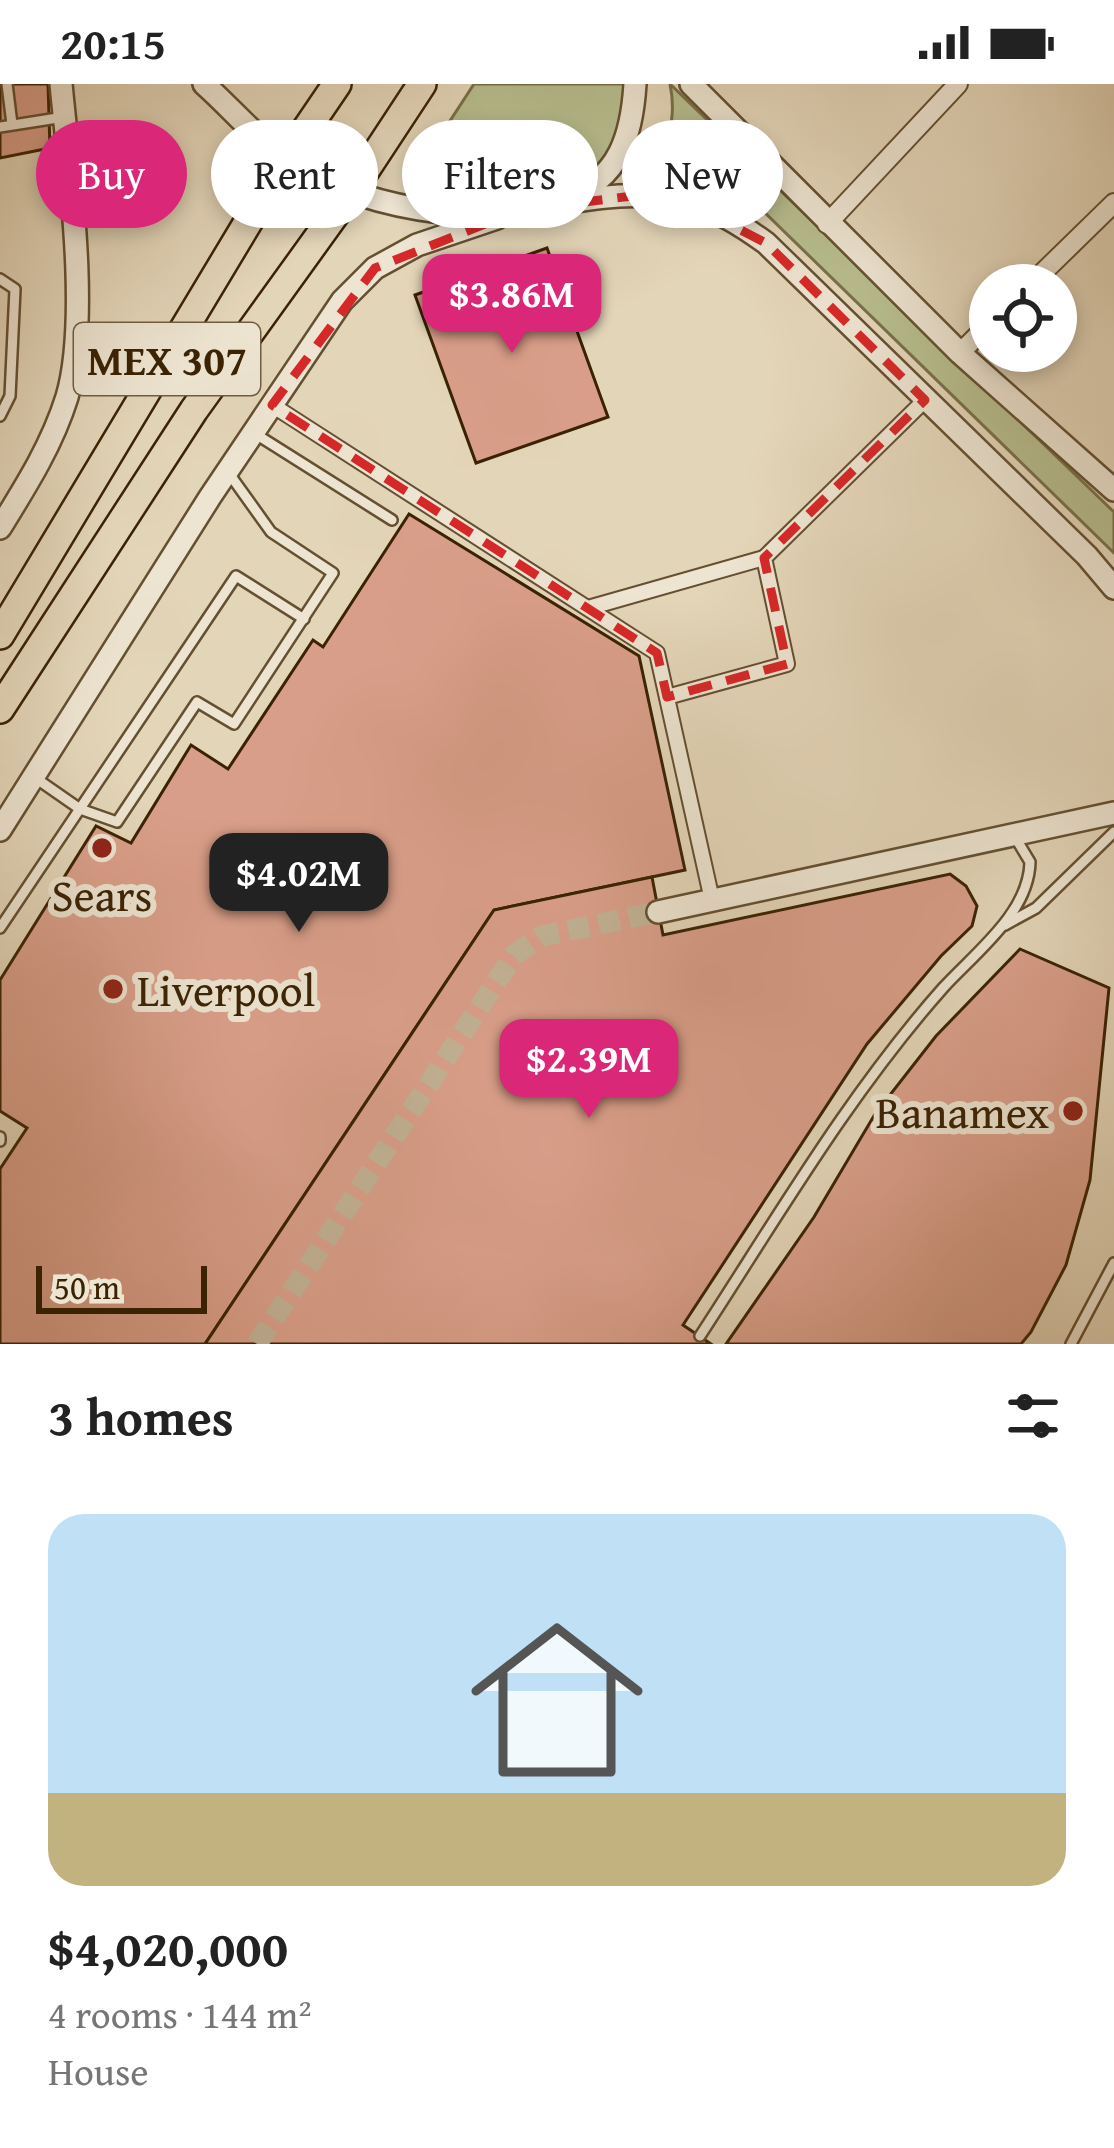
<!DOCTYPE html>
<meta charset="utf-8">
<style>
body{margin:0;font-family:"Gentium Book Plus",serif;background:#f2f2f2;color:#222;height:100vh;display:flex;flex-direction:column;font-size:45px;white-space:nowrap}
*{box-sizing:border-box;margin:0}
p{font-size:39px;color:#767676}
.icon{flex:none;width:66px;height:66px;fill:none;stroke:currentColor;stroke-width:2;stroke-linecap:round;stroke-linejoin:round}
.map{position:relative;height:1260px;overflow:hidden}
.details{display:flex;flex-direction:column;background:#fff;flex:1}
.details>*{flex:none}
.hud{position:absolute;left:36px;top:36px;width:1044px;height:108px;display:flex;gap:24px}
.tools{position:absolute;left:969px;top:180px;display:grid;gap:24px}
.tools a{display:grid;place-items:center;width:108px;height:108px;border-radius:50%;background:#fff;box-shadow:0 6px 18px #0003;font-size:60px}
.scale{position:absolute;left:36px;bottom:30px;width:171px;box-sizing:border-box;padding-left:12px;border:6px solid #3a2203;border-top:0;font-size:33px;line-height:42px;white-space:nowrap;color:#3a2203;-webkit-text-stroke:9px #ede4d1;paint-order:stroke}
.price{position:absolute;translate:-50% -102px;padding:0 27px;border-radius:24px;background:#db2777;color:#fff;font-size:39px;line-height:78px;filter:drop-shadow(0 3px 6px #0008)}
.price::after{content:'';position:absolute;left:50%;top:72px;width:36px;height:27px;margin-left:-18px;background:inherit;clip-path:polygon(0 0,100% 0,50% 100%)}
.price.selected{background:#222;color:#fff}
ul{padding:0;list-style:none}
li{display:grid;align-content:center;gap:24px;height:636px;padding:0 48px}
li+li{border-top:3px solid #e0e0e0}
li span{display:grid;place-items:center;height:372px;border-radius:36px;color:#555}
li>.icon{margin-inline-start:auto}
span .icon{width:216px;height:216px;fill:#fffc;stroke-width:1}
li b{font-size:51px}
h2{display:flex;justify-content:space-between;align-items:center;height:144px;padding:0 48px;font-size:51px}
.chip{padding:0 42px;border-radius:54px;background:#fff;box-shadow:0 6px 18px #0003;font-size:42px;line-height:108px}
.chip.selected{background:#db2777;color:#fff}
.status{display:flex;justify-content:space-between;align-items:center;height:84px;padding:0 60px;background:#fff;direction:ltr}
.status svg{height:33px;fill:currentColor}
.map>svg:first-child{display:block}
.green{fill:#b6bc8d;stroke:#786f48;stroke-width:3}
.building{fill:#d99e89;stroke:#3a2203;stroke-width:3}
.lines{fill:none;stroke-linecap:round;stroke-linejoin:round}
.tertiary-tunnel{stroke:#c1b194;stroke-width:21;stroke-dasharray:21 10;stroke-linecap:butt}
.service-casing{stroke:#644f30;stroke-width:14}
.pedestrian-casing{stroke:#644f30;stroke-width:18}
.minor-casing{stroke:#644f30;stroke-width:22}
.tertiary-casing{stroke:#644f30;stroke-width:26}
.primary-casing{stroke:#3a2203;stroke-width:32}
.service{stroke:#ede4d1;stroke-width:9}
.pedestrian{stroke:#ede4d1;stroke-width:14}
.minor{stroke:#ede4d1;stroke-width:18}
.tertiary{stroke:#ede4d1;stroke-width:21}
.primary{stroke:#e3d5b8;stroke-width:27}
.marked{fill:none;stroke:#d62828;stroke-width:9;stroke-dasharray:24 15;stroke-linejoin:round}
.poi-dot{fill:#8f2418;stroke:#ede4d1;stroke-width:4.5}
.labels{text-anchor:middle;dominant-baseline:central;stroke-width:12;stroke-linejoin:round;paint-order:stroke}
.shield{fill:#ede4d1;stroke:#705c41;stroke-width:3}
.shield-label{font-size:42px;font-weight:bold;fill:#3a2203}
.poi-label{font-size:45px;fill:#3a2203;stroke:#ede4d1}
</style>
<div class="status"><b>20:15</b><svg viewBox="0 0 49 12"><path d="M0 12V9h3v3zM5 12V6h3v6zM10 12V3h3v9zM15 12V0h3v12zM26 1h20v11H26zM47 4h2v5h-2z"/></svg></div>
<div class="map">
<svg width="1114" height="1260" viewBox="0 0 1114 1260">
<rect width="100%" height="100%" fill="#e3d5b8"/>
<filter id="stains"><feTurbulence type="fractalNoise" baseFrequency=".00167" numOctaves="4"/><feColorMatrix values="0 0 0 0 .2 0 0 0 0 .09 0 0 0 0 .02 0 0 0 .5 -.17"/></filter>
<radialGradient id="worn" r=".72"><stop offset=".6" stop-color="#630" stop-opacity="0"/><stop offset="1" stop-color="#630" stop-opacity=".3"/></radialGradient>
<g class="green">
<path d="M474,0H624C627,28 620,68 594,85C551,113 456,112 407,103Z"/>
<path d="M670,0L1114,428V469L757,121C719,104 687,95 645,96C666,64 678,39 670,0Z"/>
</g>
<g class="building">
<polygon points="0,0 48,0 50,64 0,74"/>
<polygon points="547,164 608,333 476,379 415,211"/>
<polygon points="409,430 639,572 685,786 494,826 205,1260 0,1260 0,1085 27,1044 0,1027 0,896 96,742 131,759 191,661 228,685 313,556 323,563"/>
<polygon points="950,790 966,802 977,822 972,842 941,872 867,960 683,1241 711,1260 205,1260 494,826 652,793 663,851"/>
<polygon points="1020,865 1109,904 1090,1096 1066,1181 1031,1248 1021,1260 726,1260 814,1133 875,1030 936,952"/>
</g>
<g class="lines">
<polyline class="tertiary-tunnel" points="257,1260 514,871 542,852 658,828"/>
<defs>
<g id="service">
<polyline points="7,0 12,40"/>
<polyline points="0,43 64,33"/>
<polyline points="0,195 15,205 10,312 0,332"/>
<polyline points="254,349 392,436"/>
<polyline points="34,693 80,725 117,738 197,618 234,640 333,489 271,448 228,388"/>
<polyline points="1005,841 1036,824 1114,748"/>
<polyline points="0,844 236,492 304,535"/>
<polyline points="0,1053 0,1057"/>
<path d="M700,1252C777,1134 849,1010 943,904C975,869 1029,829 1030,778L1015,753"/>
<polyline points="1071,1260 1114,1179"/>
</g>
<g id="pedestrian">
<polyline points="272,321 657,569 712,816"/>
<polyline points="588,524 764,474"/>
<polyline points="667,613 787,580 764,474 925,316"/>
</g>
<g id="minor">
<polyline points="827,140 958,0"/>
<polyline points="1030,201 1114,119"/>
<polyline points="960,269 990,239"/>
</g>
<g id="tertiary">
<path d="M204,0C231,24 256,54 285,74C328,105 388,122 440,128C521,138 605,97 685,117C716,125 741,141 766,159L1087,472L1114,504"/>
<polyline points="691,0 960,269 1114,406"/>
<path d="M567,112C620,96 632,49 635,0"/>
<path d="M0,444C26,402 52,361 67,313C90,234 69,84 61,0"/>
<polyline points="0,746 210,413 342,217 375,184 417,161 497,134"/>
<polyline points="658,828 1114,729"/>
</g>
<g id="primary">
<polyline points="0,551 286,75 337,0"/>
<polyline points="0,625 194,326 351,108 422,0"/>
</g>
</defs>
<use href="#service" class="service-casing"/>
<use href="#pedestrian" class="pedestrian-casing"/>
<use href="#minor" class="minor-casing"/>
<use href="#tertiary" class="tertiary-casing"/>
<use href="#primary" class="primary-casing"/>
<use href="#service" class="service"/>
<use href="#pedestrian" class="pedestrian"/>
<use href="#minor" class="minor"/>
<use href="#tertiary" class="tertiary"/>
<use href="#primary" class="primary"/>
</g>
<path class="marked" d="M632,112L684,117L766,159L925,316L764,474L787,580L667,613L657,569L272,321L375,184L520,126Z"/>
<g class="poi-dot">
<circle cx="102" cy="764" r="12"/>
<circle cx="113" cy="905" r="12"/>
<circle cx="1073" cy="1027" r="12"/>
</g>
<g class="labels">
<rect class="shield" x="74" y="239" width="186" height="72" rx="9"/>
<g class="shield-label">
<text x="167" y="275">MEX 307</text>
</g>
<g class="poi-label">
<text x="102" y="810">Sears</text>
<text x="137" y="905" text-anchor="start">Liverpool</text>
<text x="1049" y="1027" text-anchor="end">Banamex</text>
</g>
</g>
<rect width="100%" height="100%" filter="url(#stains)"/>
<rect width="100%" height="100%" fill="url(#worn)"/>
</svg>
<div class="tools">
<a><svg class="icon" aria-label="locate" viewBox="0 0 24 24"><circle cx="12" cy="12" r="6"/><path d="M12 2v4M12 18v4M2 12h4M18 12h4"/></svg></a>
</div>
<div class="scale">50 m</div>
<b class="price" style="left:512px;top:272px">$3.86M</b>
<b class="price selected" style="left:299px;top:851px">$4.02M</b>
<b class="price" style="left:589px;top:1037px">$2.39M</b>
<div class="hud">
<a class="chip selected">Buy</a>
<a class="chip">Rent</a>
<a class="chip">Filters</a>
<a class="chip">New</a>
</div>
</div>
<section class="details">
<h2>3 homes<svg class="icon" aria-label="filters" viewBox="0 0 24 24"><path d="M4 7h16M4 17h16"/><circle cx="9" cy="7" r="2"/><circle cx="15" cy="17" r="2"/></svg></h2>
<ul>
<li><span style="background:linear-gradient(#bfe0f5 75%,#c2b280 0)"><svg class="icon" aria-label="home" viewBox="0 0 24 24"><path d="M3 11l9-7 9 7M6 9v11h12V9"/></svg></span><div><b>$4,020,000</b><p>4 rooms · 144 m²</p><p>House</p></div></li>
</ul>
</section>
